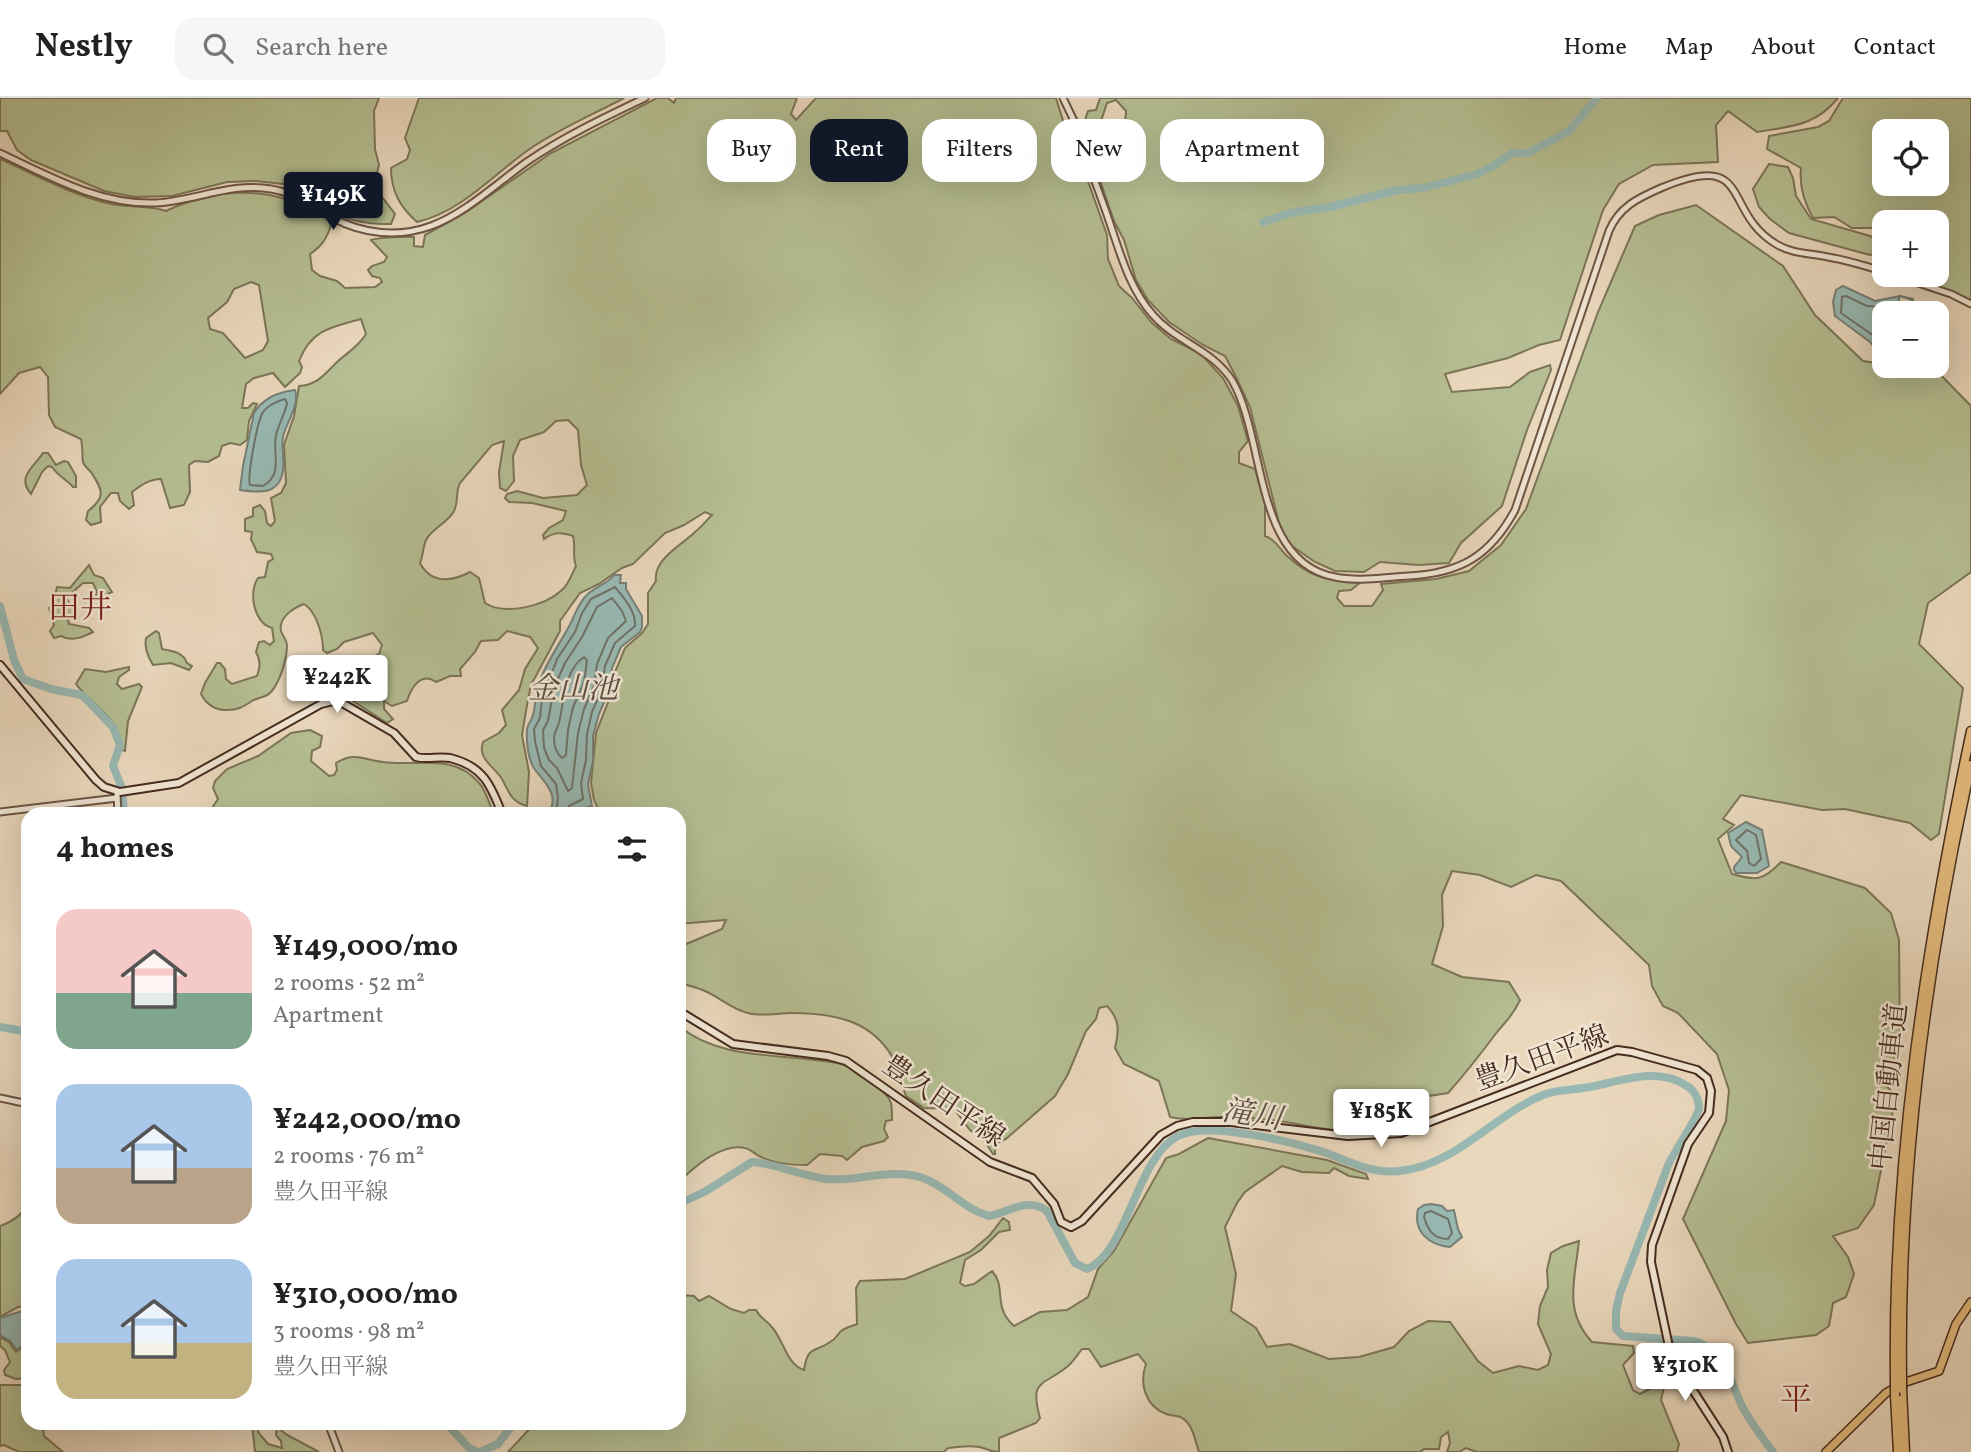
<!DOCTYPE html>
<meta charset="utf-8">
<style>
body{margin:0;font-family:Vollkorn,"Noto Serif JP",serif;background:#f6f6f6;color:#222;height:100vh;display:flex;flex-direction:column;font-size:26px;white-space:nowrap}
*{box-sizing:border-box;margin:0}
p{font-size:23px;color:#767676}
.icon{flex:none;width:38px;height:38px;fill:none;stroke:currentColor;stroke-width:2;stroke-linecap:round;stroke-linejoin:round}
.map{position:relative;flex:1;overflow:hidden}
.sheet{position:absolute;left:21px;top:709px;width:665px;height:623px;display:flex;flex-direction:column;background:#fff;border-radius:21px;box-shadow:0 7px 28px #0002}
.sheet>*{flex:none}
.top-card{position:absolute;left:707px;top:21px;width:665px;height:63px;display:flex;gap:14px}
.controls{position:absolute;left:1872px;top:21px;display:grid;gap:14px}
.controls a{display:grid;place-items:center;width:77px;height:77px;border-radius:14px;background:#fff;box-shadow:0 7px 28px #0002;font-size:35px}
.price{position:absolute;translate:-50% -60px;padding:0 16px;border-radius:7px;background:#fff;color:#222;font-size:23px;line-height:46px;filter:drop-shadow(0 2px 4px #0008)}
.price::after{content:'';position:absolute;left:50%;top:42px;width:21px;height:16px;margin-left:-10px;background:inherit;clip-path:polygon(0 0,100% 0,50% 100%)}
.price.current{background:#111827;color:#fff}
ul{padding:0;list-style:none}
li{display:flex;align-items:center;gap:21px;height:175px;padding:0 35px}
li span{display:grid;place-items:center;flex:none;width:196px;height:140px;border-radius:21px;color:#555}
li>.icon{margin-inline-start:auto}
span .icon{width:84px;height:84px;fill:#fffc;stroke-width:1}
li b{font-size:30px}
h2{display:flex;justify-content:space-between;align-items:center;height:84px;padding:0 35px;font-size:30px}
.chip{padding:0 24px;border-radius:21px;background:#fff;box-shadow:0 7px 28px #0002;font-size:24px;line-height:63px}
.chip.current{background:#111827;color:#fff}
header{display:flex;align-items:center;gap:42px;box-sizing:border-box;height:98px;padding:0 35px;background:#fff;border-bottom:2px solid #e0e0e0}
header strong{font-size:33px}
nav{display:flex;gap:38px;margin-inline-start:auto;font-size:24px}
.search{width:490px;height:63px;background:#f6f6f6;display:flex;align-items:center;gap:18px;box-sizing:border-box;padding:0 24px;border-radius:21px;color:#767676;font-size:26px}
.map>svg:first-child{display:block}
.green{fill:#b5bf93;stroke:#7c7558;stroke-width:2;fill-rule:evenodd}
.water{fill:#98b9b3;stroke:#768077;stroke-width:2}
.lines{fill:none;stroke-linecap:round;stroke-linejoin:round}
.shore{stroke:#6e7268;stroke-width:2}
.river{stroke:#98b9b3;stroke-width:8}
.tertiary-casing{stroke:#6e5646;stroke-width:9}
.secondary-casing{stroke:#442b1e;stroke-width:10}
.primary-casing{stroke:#442b1e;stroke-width:10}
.motorway-casing{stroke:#442b1e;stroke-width:11}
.tertiary{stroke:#f1e6d4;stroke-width:5}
.secondary{stroke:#f1e6d4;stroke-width:6}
.primary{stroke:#e5bc7e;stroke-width:7}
.motorway{stroke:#e5bc7e;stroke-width:8}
.motorway-bridge-casing{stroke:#442b1e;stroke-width:11;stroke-linecap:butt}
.motorway-bridge{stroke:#e5bc7e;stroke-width:8}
.labels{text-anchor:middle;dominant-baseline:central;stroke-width:5;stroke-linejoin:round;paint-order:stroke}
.street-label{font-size:28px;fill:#442b1e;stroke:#f1e6d4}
.water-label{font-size:30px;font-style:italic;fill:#594e43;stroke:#f1e6d4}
.quarter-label{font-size:32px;fill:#7a1f14;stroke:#f1e6d4}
</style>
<header>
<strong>Nestly</strong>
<div class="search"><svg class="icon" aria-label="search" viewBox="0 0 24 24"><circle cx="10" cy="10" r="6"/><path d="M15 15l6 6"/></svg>Search here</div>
<nav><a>Home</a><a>Map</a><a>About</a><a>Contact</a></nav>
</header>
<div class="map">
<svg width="1971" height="1354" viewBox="0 0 1971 1354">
<rect width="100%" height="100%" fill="#ead8bd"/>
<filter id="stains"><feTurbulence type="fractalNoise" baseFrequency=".00286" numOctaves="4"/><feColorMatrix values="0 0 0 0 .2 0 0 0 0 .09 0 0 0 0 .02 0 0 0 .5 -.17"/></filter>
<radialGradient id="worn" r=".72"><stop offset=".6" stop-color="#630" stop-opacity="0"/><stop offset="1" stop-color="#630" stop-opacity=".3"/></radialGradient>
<g class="green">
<path d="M0,0H379L374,13L375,51L379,67L377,75L379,95L395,116L391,126C365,127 344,121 321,109L320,104L336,100L344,86L339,78L326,82L324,91L306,94L283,86L256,83L227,84L172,98L135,99L104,93L31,62L17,52L7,33H0Z"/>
<path d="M419,0H624C594,16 563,29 534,48C495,74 464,113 417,124C400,109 391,93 391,70L407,61L410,52L405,40Z"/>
<path d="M657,0H668L674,5L676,0H797L791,16L796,22L816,0H1056L1065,29L1072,38L1107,137L1108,161L1119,188L1132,200L1152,225L1171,241L1201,256L1223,280L1238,308L1248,343L1239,354V365L1255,371L1265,406V438C1275,442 1278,448 1285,456C1310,480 1327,483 1361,484L1351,492L1339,493L1337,500L1344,508H1372L1383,492L1381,486L1436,481L1469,473L1501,447L1526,411L1598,214L1635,128L1659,117L1696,107L1783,168L1815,217L1863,263L1877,265L1885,263V268H1932L1971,308V474L1928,505L1919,546L1963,590L1939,736L1931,742L1910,725L1845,711L1822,712L1741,697L1723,721L1734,727L1718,741L1732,776C1756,783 1763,783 1781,764L1865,790L1891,815L1899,842L1900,955L1880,976L1885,987L1896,997L1874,1107L1858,1130L1833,1138L1848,1159L1854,1176L1846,1199L1833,1205L1829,1228L1816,1237L1748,1245L1736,1226L1683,1121L1726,1023L1729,992L1717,956L1678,915L1663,908L1652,888L1649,867L1561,783L1536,777L1511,789L1480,777L1452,773L1442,797L1443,828L1432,866L1462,879L1509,884L1520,902C1512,920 1505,923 1494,938C1479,958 1464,977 1448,995L1403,1002L1413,1012L1415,1021C1369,1049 1311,1025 1262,1021C1247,1019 1232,1019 1218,1019C1202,1020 1186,1023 1170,1019L1159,983L1124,966L1115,950C1119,933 1120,921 1107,908L1099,910L1096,921L1086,933L1068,976L1055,998L1006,1041L995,1046V1056H993L983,1041L970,1032L954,1011L924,1010L906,998C902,987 900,973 894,962C873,922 833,915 792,915C777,915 762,919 748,915C733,912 719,899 705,893C697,889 687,888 679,884V849L722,831L726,822L679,826V716H601L594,702L591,685L596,635L612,594L615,574L625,550L642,535L648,526V495L656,483C653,461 682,447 695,434C701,429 706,423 712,417L705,414L684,427L665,435L633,466L622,470L599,486L580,495L560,523V533L531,587L527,607L522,637L529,674L527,708C511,704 509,694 502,681C494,668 477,661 483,644L499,635L506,627L502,612L519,592L525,571L538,550L530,539L507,533L498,542L481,543L475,554L460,571L461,578H450L436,584C421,573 411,590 407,603L392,608L384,603V611L393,621L387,625L353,603L340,587L358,579L357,567L379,556L382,547L373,535L344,544L337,551L327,555L323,552C323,538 317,514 304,506C293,510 278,520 281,533C283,539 287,542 287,548C287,561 280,584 271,594C266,600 258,599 252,603C243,609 238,612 227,612C216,613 206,606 201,596L205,585L217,565H220L225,571L226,581L232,586L257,578C260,569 261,563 256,554L259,544L264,543L270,547L274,543L272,530C254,526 248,494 258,480L265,479L268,464L273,461L271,456L257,454L251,441L252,434L245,433V421L253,418V410L260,407L265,413L267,425L271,428L275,423L271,400L281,395L286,385L284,347L294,318L299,288C317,287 325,276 337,264C347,255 359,248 366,236L361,221C331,229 311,232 299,263L302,269L300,275L285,289L273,275L254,280L246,286L242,310H248L253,305L257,306L249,323L247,342L240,347L230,345L222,348L219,358L208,364L195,363L189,367L190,394L184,407L170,410L161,381C150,381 141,387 132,394L134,407L129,411L120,403L118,395H111L100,409L101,424L91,427L86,422L88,413C107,399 102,391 91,374C88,371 84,368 83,364C82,360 83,349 81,341L55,329L49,317L48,279L40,269L19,275L0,296V61C34,76 76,99 112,106C131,110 148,107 166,113C212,91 264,87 309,111C317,115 326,118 331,127C327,140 322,148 310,156L312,172L320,178L337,183L345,190L375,189L382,184L380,180L372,178L368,172L372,168L384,164L387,159L371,142C375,140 408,138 414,139V148L423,149L425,137L465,115L551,55ZM251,184L259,187L268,243L263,252L245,260L223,235L210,231L208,220L227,204L234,191ZM568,322L578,332L581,367L587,387L577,397L543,400L517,393L507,396L505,400L509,404L532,405L566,413L563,422L549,430L543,437L544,441C554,434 561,434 573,438C576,449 572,458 576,468C572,476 569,486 562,492C545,508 505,518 485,505L479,480L470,474C451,484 431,486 420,465C423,458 423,449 426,442C432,430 448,425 454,413C459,404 455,394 460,385L492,347L504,343L499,374L500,390L506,393L514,383L513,358L520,342L544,334L556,323Z"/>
<path d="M1100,0H1838C1814,29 1791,28 1757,34L1728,13L1716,27L1718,64L1653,67L1619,86L1603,112L1560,242L1539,247L1508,260L1445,276L1452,294L1510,289L1530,274L1550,267L1551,272L1527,332L1502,408L1461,445L1449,465L1419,467L1380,464L1364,474L1335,473L1315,464L1289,446L1279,425L1250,309L1235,277L1225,258L1203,247L1169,224L1148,202L1136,182L1124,142L1114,123L1095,68L1101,63C1101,55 1100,45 1105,39C1116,28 1126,33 1126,13L1116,2L1107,5L1102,20L1095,32L1089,35L1082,32L1088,13L1096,12Z"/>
<path d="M1843,0H1971V203L1953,194L1903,177H1937V124H1885V135L1872,130H1852L1834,119L1813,120C1804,104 1799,88 1801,70L1767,51L1769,38L1818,29L1829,23ZM1885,33H1937V86H1885Z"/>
<polygon points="1769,66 1788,69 1793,80 1796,98 1811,121 1870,138 1877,143 1878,155 1870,157 1789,135 1770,121 1759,109 1753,91"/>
<path d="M43,355H48L56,367L64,363L68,364L76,378V389H73C66,381 58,378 52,369L48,368L42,374L31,396C16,379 34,369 43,355Z"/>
<path d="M89,467L94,477L103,480L112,494L95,502L97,494L93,485H83L66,500L74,512L73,517L68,522L69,526L89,530L93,534C83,539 72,544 61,538L54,540L50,533L54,527L49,510L53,506L57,489L70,490Z"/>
<path d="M156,533L159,535L162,551C173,553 183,554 187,565L192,568L189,572L171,565L153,567C148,559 144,549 146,540Z"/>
<path d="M129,569V572L119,579L117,586L122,591L139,586L142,589L128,623L125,653L122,652C120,619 93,609 76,586L85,571L106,574Z"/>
<path d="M310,632L322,638L320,649L312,653L311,663L329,678L334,677L337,672L336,665C354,653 364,662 383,664C417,669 454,654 480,686C487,695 489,706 494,716H208L218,701L213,690L215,683L227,671L258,658L291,635Z"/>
<path d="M679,928C716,959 768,956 814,962C822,963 832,963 841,966C854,970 886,991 891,1005C892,1011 892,1016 892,1022L886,1023L884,1031L888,1039L884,1043L862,1049L847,1062L842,1058L820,1056L807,1067C791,1067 774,1066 759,1058C753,1055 751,1051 745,1050C721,1045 694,1069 679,1084Z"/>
<path d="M1208,1040L1327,1062L1366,1076L1368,1081L1349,1078L1334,1070L1329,1075L1302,1074L1282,1068L1245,1094L1237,1105L1225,1129L1236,1176L1231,1213L1256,1230L1267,1249L1290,1246L1329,1261L1359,1259L1394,1249L1409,1233L1428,1223L1450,1224L1478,1263L1493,1275L1519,1268L1538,1272L1548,1267L1551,1256L1538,1226L1540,1208L1548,1189L1547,1172L1551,1155L1563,1148L1579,1143C1575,1181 1563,1213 1592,1244L1633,1248L1634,1255L1623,1267L1633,1292L1640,1296C1650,1291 1656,1288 1659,1278L1663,1277L1666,1281L1661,1302L1679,1346L1677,1354H1477L1466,1350L1459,1354H1447L1450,1345L1448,1334L1441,1339L1439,1351H1424L1420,1354H1199C1195,1343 1193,1326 1182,1320C1178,1317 1171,1318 1166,1316C1145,1308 1139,1285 1146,1266L1138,1256L1101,1269L1089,1251H1082C1078,1256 1073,1264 1068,1268C1043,1289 1029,1280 1040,1320L1036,1325L999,1340V1354C991,1354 990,1352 983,1350C973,1346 959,1349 948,1350L944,1354H508L535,1325H679V1197L694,1198L699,1203L709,1198L731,1211L744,1215L749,1212H756C760,1220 766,1222 771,1228C784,1242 786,1266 804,1272C808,1245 816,1256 833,1242C836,1240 838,1236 841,1233C845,1230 852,1228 857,1226L856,1190L860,1183L905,1181L970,1154L989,1138L1003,1120L1009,1124L1010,1132L999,1134L981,1152L965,1162L960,1185L965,1188L974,1186L992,1173C1007,1189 992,1209 1014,1228L1040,1214L1067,1212L1088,1199L1098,1171L1114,1153L1166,1060L1179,1056Z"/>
<path d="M28,1106V1208L18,1209L0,1219V1128C12,1124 22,1117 28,1106Z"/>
<polygon points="0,1239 9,1244 16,1254 28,1246 28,1280 16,1281 5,1277 4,1272 10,1264 5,1252 0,1248"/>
<polygon points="0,1287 28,1287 28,1325 42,1325 44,1338 63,1354 19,1354 4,1347 0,1348"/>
<polygon points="252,1325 259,1325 258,1334 268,1346 282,1350 281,1343 276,1337 277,1329 287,1337 319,1354 255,1354"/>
</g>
<g class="water">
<polygon points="1843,188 1875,203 1900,198 1913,201 1914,215 1912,202 1901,198 1899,200 1898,215 1885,215 1885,259 1880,261 1873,261 1874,249 1870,244 1835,218 1833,204 1836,192"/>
<path d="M295,292C300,308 286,324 283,339C281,350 285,361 283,372C280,397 259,395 240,392L243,368L254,315C263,300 278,294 295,292Z"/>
<path d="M614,477H621L620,485H626V491L642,518V529L640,534L621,549L612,570L609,593L599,616L593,638V663L588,686L592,708L560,716H548C560,698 546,686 536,673C528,664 526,643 527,631C528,625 532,622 533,617C536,606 535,595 539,585C546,565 557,550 567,532C574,521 576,509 585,499C593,489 607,487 614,477Z"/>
<polygon points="1746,724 1762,732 1769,768 1757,775 1736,775 1734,772 1734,769 1742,759 1731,748 1728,735"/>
<path d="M1431,1106L1442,1108L1447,1113L1454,1112L1458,1131L1462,1139L1450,1149C1429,1147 1413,1134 1418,1111L1424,1107Z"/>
<polygon points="22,1213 28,1233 28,1242 17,1252 10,1243 0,1237 0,1220"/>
</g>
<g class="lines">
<g class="shore">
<polyline points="1885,253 1874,238 1841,215 1842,199 1846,198 1867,208 1889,209 1891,215"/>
<path d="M285,301L287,305C285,316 279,325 276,337C272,356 284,376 263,388L250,387C247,378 257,326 262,316C266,308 277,303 285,301Z"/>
<polygon points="612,500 622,513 626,523 608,540 597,566 594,588 584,611 578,635 572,690 568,693 557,670 549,662 544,650 543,632 548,623 554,590 565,565 582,539 597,509"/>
<path d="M584,559L587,562L584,585L573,609L568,632L566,657L562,660C556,655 554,648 554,640C554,634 557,631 559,625C564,604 564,572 584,559Z"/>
<path d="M556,716L558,700L556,686L541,668L535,643L534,631L540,620L542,601L557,561L575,534L582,515L591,501L615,489C624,500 636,513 635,528L615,545L605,568L602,591L592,614L587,636L586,662L581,685L583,701L569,708L566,716"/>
<polygon points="1747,732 1756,737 1761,761 1754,768 1749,765 1747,753 1736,742"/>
<path d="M1431,1113L1448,1121L1452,1135L1448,1141C1433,1141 1428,1132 1424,1119L1425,1115Z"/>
</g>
<g class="river">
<polyline points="1263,124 1290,115 1330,109 1398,92 1424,90 1477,76 1493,68 1512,55 1528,55 1569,33 1597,0"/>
<polyline points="0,508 14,562 23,581 51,591 82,597 113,629 120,647 113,668 122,690 124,716"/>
<polyline points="0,929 28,934"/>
<path d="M679,1106L706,1093L752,1064C775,1065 801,1078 826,1081C858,1084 891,1069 923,1080C948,1089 963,1111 989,1118C1008,1115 1028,1098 1047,1113L1075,1165L1087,1171C1127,1156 1137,1058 1178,1038C1208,1022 1297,1045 1329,1056C1352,1065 1374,1076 1400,1073C1456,1067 1492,1018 1543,997C1558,991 1574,992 1590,989C1621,983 1658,968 1687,988C1694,992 1699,1001 1699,1010C1699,1017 1675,1053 1669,1065L1620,1195L1616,1213V1231L1623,1238L1695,1243C1729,1256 1728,1280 1742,1308C1750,1324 1762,1339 1773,1354"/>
<polyline points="446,1325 468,1349 477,1354"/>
<polyline points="480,1354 498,1346 514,1325"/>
</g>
<defs>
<g id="tertiary">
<path d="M1063,0L1076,27C1084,55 1095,83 1105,111C1118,147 1127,188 1153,217C1176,244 1214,252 1233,284C1266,343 1254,464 1335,479C1359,484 1385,479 1409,478C1461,475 1490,458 1515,412L1609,133C1619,109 1638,100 1661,90C1754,51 1721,113 1776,146C1792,156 1810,155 1828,159C1847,162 1866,168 1885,174"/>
<path d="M0,55C49,78 99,107 156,105C195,103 231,84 271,91C295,95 312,108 333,120C363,136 398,140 431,128C466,115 497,85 528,63C565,38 605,19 645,0"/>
<polyline points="1894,177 1951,196 1971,206"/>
<polyline points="117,697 118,716"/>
<polyline points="0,714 117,700"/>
<polyline points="0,1000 28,1006"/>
<polyline points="328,1325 339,1354"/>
</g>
<g id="secondary">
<path d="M0,567L96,682L104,689L120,694L179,685L321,606L337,602L394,635L416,659C427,662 439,658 450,660C483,668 491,687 502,716"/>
<polyline points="679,913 733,946 828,958 846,963 990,1064 1032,1080 1054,1106 1061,1124 1071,1129 1082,1123 1161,1037 1177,1028 1193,1024 1231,1024 1348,1038 1401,1035 1617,952 1632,954 1697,972 1707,980 1711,993 1709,1015 1688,1046 1652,1147 1651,1164 1671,1258 1723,1339 1728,1354"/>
</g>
<polyline id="primary" points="1826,1354 1886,1295 1903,1285 1939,1273 1956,1226 1971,1204"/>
<g id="motorway">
<path d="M1902,1280C1899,1076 1927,865 1971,667"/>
<path d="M1895,1281C1892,1063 1926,846 1971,633"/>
<polyline points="1902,1291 1905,1354"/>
<polyline points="1895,1298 1898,1354"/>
</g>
</defs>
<use href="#tertiary" class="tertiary-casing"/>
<use href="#secondary" class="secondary-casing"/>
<use href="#primary" class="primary-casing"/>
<use href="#motorway" class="motorway-casing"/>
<use href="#tertiary" class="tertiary"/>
<use href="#secondary" class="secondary"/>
<use href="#primary" class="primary"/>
<use href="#motorway" class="motorway"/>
<defs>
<g id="motorway-bridge">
<polyline points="1902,1280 1902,1291"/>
<polyline points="1895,1281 1895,1298"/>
</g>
</defs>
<use href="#motorway-bridge" class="motorway-bridge-casing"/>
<use href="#motorway-bridge" class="motorway-bridge"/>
</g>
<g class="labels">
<g class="street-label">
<text transform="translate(1542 961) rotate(-20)">豊久田平線</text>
<text transform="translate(1890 989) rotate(-84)">中国自動車道</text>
<text transform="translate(943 1004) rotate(34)">豊久田平線</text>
</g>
<g class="water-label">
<text x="573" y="592">金山池</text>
<text transform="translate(1252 1018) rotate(9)">滝川</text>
</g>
<g class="quarter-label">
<text x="80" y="512">田井</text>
<text x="1796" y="1304">平</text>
</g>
</g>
<rect width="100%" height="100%" filter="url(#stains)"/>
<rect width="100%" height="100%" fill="url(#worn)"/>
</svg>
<div class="controls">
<a><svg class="icon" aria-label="locate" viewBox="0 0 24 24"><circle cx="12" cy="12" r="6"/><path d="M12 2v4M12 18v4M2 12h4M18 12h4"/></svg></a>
<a>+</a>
<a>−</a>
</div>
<b class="price current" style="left:333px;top:134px">¥149K</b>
<b class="price" style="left:337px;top:617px">¥242K</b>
<b class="price" style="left:1381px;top:1051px">¥185K</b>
<b class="price" style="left:1685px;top:1305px">¥310K</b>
<div class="top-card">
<a class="chip">Buy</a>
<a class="chip current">Rent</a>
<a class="chip">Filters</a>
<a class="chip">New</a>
<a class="chip">Apartment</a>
</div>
<section class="sheet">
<h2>4 homes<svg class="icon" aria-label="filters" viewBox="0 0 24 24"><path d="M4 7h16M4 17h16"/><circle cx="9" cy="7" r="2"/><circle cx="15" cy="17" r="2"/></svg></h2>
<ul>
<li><span style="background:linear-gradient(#f6c9c9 60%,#7fa58c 0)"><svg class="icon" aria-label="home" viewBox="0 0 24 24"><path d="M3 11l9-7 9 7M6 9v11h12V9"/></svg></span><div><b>¥149,000/mo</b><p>2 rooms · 52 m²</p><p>Apartment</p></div></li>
<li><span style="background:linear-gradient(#a9c7e8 60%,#b9a48a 0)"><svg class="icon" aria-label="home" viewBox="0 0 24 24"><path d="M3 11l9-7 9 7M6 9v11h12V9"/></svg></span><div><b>¥242,000/mo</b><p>2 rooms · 76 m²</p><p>豊久田平線</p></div></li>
<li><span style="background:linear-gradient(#a9c7e8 60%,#c2b280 0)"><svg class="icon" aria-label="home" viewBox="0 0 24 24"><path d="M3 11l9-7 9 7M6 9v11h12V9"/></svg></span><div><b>¥310,000/mo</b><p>3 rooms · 98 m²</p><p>豊久田平線</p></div></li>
</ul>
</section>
</div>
